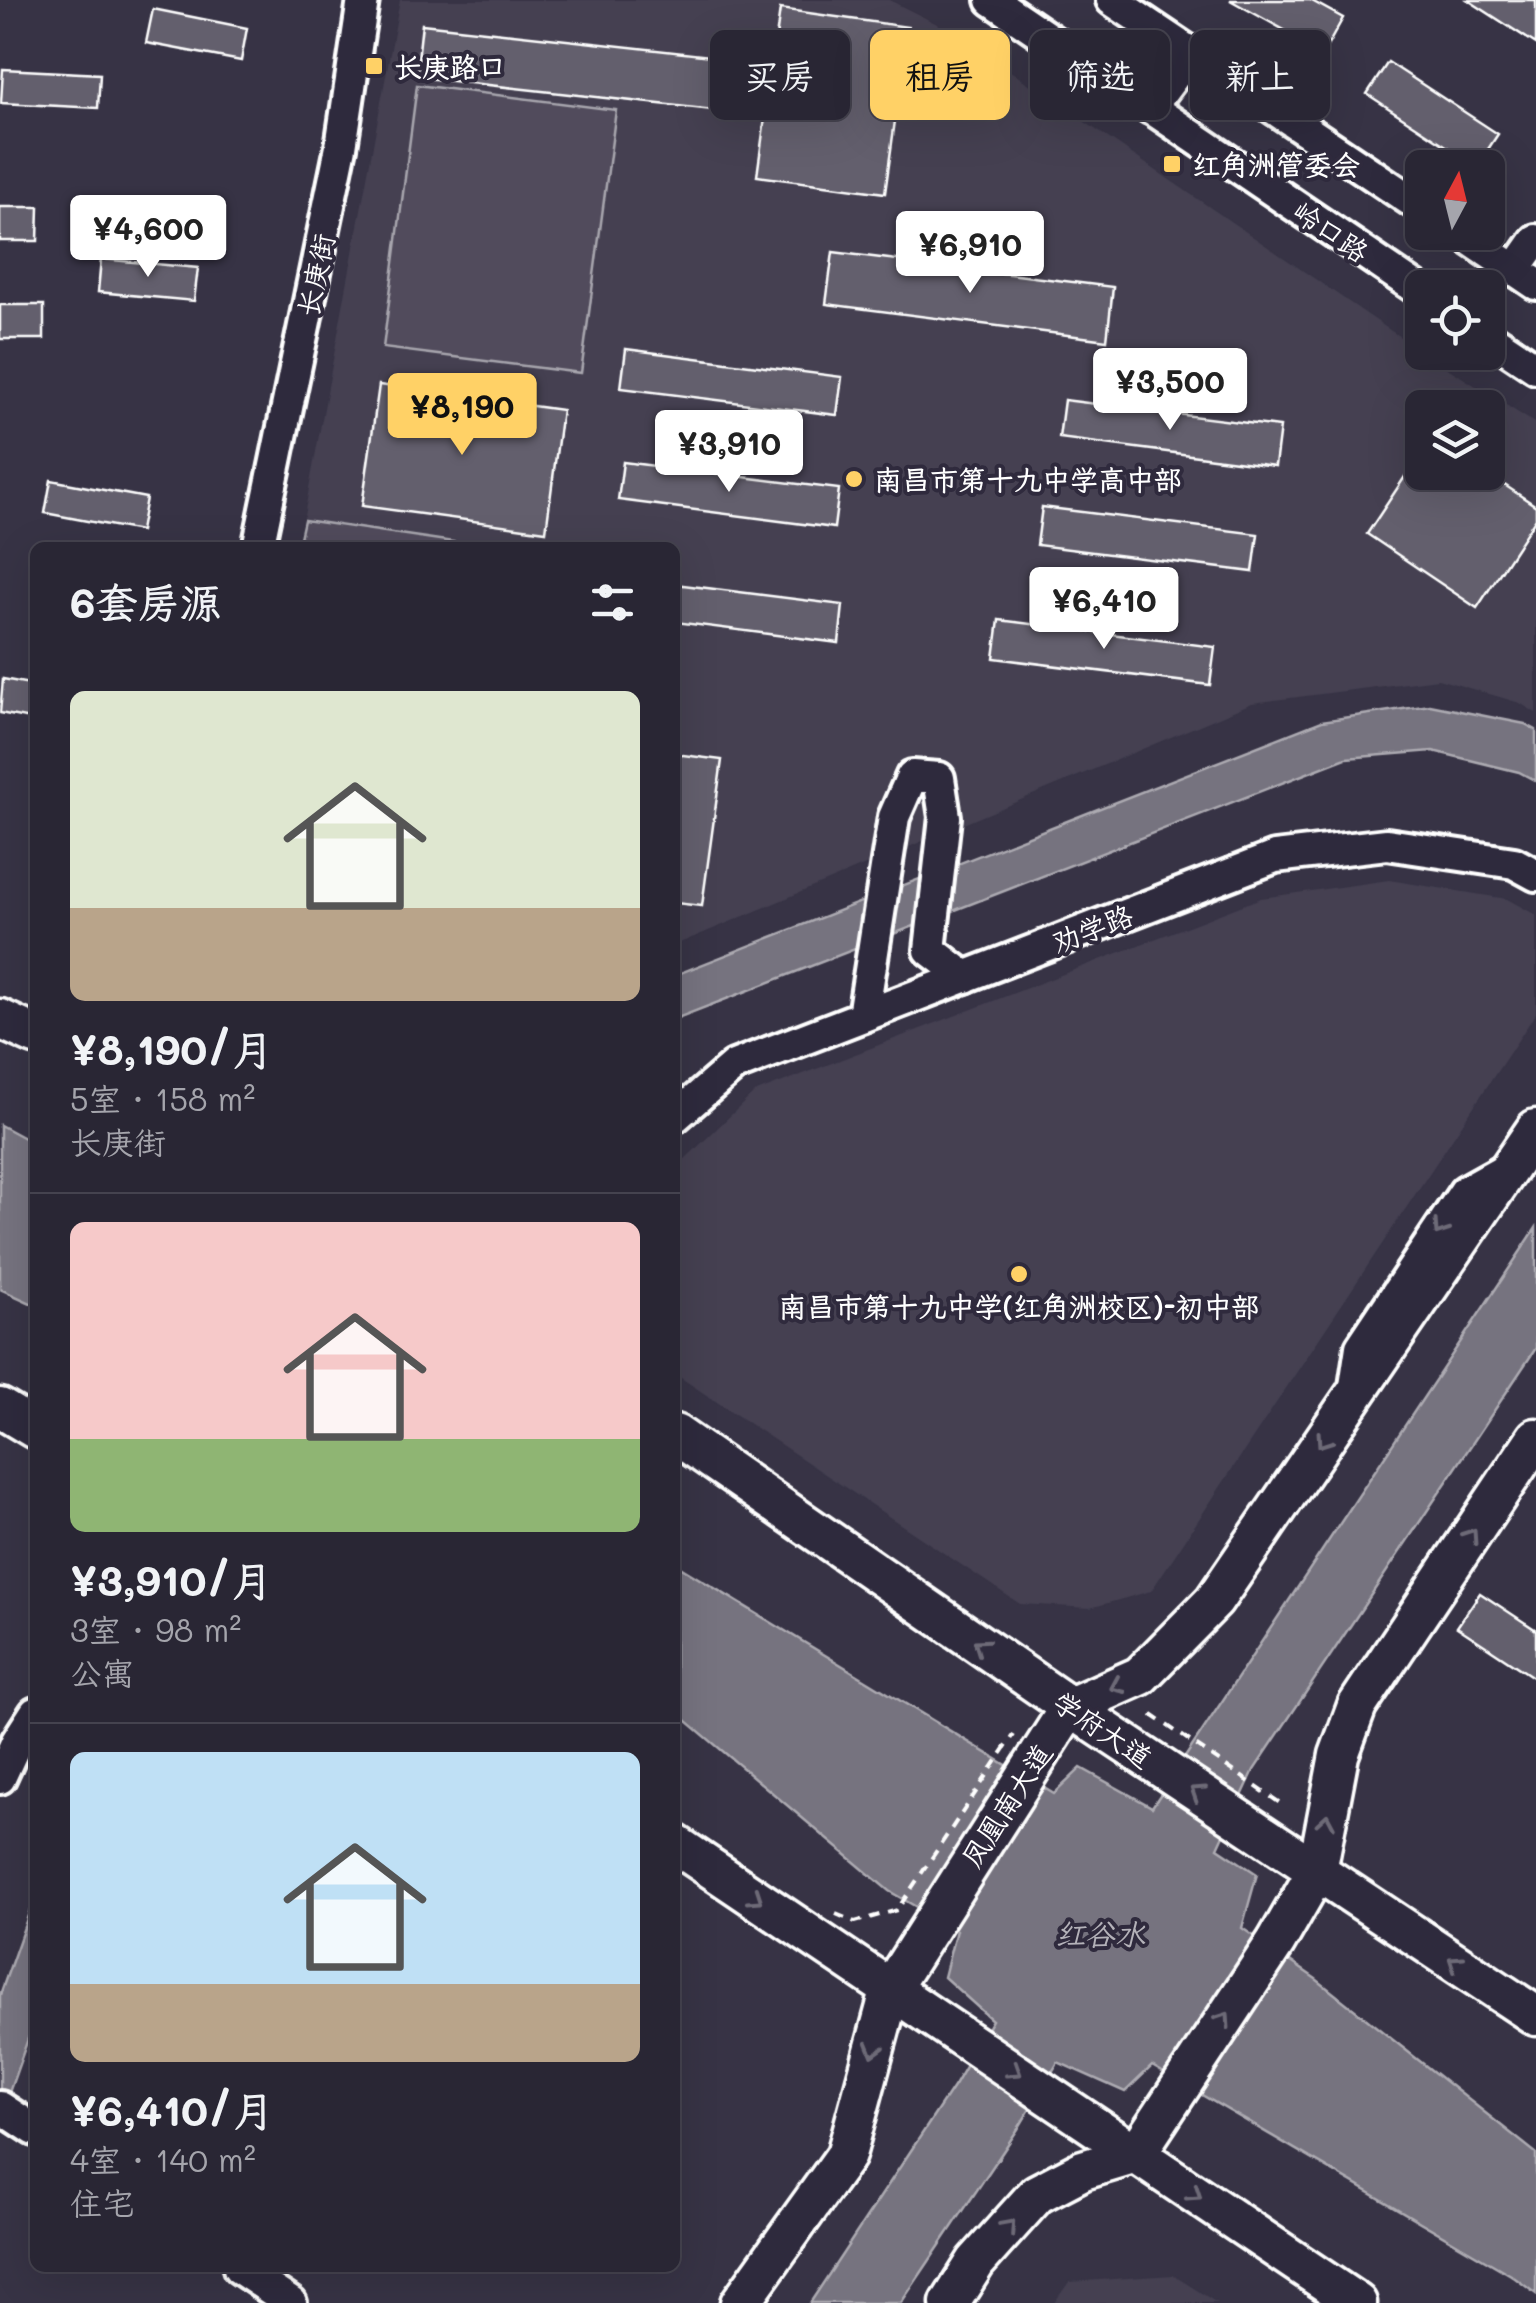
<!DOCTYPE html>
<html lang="zh">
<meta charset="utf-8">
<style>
body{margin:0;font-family:Mali,"LXGW WenKai TC",sans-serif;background:#353240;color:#f1f3f6;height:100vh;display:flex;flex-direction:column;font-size:38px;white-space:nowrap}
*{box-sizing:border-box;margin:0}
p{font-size:32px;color:#a5a5ac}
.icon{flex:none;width:55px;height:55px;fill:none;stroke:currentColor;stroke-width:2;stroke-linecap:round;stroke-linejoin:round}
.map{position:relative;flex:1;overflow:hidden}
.panel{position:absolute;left:30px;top:542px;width:650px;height:1730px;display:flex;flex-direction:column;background:#292634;border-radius:15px;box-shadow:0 10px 40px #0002,0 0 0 2px #45434f}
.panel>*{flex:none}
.banner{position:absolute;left:710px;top:30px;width:675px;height:90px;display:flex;gap:20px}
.needle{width:65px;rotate:7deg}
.tools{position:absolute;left:1405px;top:150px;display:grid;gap:20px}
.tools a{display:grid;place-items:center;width:100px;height:100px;border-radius:15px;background:#292634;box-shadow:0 10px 40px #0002,0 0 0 2px #45434f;font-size:50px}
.price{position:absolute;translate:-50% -85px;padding:0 22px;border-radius:10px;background:#fff;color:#222;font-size:32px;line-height:65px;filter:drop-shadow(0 2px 5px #0008)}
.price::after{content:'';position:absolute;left:50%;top:60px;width:30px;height:22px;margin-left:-15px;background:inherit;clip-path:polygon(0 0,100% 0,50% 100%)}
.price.selected{background:#ffd166;color:#111}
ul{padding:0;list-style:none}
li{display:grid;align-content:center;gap:20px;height:530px;padding:0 40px}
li+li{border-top:2px solid #45434f}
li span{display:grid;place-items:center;height:310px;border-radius:15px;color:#555}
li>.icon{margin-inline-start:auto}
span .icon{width:180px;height:180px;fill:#fffc;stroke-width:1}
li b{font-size:42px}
h2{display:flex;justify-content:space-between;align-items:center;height:120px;padding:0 40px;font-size:42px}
.pill{padding:0 35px;border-radius:15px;background:#292634;box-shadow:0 10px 40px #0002,0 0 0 2px #45434f;font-size:35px;line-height:90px}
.pill.selected{background:#ffd166;color:#111}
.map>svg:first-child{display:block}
.built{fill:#444051;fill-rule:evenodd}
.green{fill:#514c5c;stroke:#a8a6ae;stroke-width:2.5}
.water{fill:#76737f;stroke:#adabb2;stroke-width:2.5}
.building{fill:#635f6d;stroke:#fff;stroke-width:2.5}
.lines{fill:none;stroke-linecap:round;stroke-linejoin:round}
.minor-casing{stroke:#fff;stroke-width:38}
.major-casing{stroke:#fff;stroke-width:45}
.path{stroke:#fff;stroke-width:4;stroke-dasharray:10 8;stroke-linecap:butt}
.minor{stroke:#2f2a3d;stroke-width:30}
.major{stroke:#2f2a3d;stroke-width:38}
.oneway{stroke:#6d6a77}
.poi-dot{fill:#ffd166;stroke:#2f2a3d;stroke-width:4}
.labels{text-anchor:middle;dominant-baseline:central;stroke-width:8;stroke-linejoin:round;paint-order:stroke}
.poi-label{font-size:28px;font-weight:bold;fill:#fff;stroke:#2f2a3d;text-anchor:start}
.street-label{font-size:28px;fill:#fff;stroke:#2f2a3d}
.water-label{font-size:30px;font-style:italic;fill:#b4b2b9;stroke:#2f2a3d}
</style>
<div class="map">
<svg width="1536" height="2303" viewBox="0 0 1536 2303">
<rect width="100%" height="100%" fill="#373345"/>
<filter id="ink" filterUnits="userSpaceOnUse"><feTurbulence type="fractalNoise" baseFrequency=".01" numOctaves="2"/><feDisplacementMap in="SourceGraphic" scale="20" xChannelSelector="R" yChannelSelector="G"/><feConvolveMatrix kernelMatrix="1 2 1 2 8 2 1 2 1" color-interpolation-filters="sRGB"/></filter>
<g filter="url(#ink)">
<g class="built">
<path d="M400,0H889L953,32L1422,352L1536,424V713L1520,703L1438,679L1252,703L675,945V548H298ZM1422,408H1488V472H1422Z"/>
<polygon points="1389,880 1507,899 1536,915 1536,1013 1151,1591 1090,1608 1020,1604 675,1374 675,1174 684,1160 754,1093 1261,898"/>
<polygon points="1173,2275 1217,2303 1054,2303 1069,2282"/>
</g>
<g class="green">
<polygon points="417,85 616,110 581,373 383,348"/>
<polygon points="304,520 487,547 298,547"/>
</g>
<g class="water">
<polygon points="1430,705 1525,724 1536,730 1536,781 1519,772 1433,751 1346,758 675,1019 675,975 1322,721"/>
<polygon points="0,1125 35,1144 35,1305 0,1289"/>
<polygon points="1536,1228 1536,1348 1254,1770 1218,1848 1257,1874 1242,1928 1316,1979 1536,2153 1536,2294 1511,2275 1152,2066 1125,2092 1058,2062 1018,2129 901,2303 810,2303 955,2084 992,2020 944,1977 956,1930 889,1891 675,1711 675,1564 1054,1794 1081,1768 1152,1807"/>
<polygon points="35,1896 35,2019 0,2118 0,1995"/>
</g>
<g class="building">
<polygon points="1230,0 1310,0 1343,18 1324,52"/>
<polygon points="1468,0 1536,0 1536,44"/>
<polygon points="153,9 247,28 241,61 146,43"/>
<polygon points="780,9 908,27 885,193 757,176"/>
<polygon points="422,24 738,59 732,112 416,77"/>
<polygon points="1388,62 1498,134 1477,166 1367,94"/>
<polygon points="3,69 100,74 98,108 1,103"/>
<polygon points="0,207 39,207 38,241 0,241"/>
<polygon points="833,252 1113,287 1107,340 826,304"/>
<polygon points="101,259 198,268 194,301 98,292"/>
<rect x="0" y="305" width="44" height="34"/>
<polygon points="626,349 842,377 837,415 621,388"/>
<polygon points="379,385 562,410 546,531 362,506"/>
<polygon points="1064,400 1280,427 1275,466 1059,438"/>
<polygon points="1422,451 1422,472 1485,472 1536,506 1536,518 1477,608 1367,534"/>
<polygon points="623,462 839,489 834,528 618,500"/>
<polygon points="51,480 146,498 140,531 45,513"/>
<polygon points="1042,507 1258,534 1253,572 1037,545"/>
<polygon points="675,584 843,605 839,643 675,622"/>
<polygon points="999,620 1215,647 1210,685 994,658"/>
<polygon points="3,679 35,685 35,720 0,713"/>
<polygon points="675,754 722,760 702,906 675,903"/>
<polygon points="1480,1593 1536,1630 1536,1679 1457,1627"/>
</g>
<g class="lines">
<defs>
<g id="minor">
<polyline points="992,0 1422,292"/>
<polyline points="1112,0 1422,208"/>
<polyline points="1150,108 1191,53"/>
<polyline points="1459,232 1536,284"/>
<polyline points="1515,270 1536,240"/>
<polyline points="1488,336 1536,368"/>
<polyline points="258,548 341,147 363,0"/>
<polyline points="863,1016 894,817 912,776 939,778 945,817 930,950 965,977"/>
<polyline points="675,1117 734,1066 1275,857 1387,844 1514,863 1536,875"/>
<polyline points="1354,1393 1361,1347 1465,1191 1508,1167"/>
<polyline points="0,1778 17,1741 35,1713"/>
<polyline points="0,2107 35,2130"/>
<polyline points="239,2268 291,2303"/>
</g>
<g id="major">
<polyline points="0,1019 35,1035"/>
<polyline points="0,1408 35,1429"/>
<polyline points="675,1434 1070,1707 1536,2016"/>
<polyline points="675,1844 1357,2303"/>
<polyline points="740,2303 846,2155 891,1988 1070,1707 1140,1676 1214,1601 1536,1129"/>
<polyline points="950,2303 976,2262 1037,2194 1083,2170 1136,2154 1276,1942 1317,1871 1339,1755 1357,1706 1536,1438"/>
</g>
</defs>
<use href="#minor" class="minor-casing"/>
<use href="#major" class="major-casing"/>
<g class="path">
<polyline points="1152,1715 1280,1803"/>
<polyline points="836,1914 855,1922 897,1910 1014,1735"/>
</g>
<use href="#minor" class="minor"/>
<use href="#major" class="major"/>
</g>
<defs><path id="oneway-chevron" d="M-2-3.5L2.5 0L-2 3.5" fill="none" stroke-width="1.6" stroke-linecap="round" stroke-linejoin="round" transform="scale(2.5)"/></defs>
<g class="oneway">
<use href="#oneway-chevron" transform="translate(1440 1229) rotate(124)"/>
<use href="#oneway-chevron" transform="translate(1323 1441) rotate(124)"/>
<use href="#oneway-chevron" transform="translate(1471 1535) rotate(-56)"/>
<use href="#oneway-chevron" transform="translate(980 1645) rotate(-145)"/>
<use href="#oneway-chevron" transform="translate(1117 1686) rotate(156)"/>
<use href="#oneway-chevron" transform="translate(1197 1792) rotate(-147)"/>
<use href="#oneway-chevron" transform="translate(1326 1821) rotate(-80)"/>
<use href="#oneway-chevron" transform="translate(756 1898) rotate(34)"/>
<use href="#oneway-chevron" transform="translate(1455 1962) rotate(-146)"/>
<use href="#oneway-chevron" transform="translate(1224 2019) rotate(-56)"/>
<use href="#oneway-chevron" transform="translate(874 2050) rotate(106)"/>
<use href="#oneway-chevron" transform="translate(1015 2071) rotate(33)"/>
<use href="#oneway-chevron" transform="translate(1195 2194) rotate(34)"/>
<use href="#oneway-chevron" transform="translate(1009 2226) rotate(-48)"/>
</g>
</g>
<g class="poi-dot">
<rect x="364" y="56" width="20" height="20" rx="5"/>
<rect x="1162" y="154" width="20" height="20" rx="5"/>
<circle cx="854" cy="479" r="10"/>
<circle cx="1019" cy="1274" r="10"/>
</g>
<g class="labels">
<g class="poi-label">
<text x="394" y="66">长庚路口</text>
<text x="1192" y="164">红角洲管委会</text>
<text x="874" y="479">南昌市第十九中学高中部</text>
<text x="1019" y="1306" text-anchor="middle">南昌市第十九中学(红角洲校区)-初中部</text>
</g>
<g class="street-label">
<text transform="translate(1331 231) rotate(34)">岭口路</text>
<text transform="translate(315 275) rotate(-78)">长庚街</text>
<text transform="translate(1092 928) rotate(-21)">劝学路</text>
<text transform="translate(1103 1729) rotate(34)">学府大道</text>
<text transform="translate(1006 1805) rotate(-57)">凤凰南大道</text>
</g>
<g class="water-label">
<text x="1100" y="1933">红谷水</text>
</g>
</g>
</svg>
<div class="tools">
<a><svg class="needle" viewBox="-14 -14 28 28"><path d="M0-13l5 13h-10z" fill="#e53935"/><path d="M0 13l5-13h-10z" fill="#a5a5ac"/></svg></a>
<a><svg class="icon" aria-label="locate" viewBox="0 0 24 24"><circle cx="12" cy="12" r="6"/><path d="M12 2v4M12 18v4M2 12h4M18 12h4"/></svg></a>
<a><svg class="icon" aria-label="layers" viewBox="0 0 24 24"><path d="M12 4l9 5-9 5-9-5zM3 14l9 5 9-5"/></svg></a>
</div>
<b class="price" style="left:148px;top:280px">¥4,600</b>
<b class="price" style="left:970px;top:296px">¥6,910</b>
<b class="price" style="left:1170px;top:433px">¥3,500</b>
<b class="price selected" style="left:462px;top:458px">¥8,190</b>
<b class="price" style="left:729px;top:495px">¥3,910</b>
<b class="price" style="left:1104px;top:652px">¥6,410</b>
<div class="banner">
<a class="pill">买房</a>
<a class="pill selected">租房</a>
<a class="pill">筛选</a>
<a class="pill">新上</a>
</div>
<section class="panel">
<h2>6套房源<svg class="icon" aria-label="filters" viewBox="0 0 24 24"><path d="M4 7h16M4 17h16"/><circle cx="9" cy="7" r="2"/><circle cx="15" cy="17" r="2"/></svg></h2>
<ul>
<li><span style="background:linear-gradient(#dfe7d0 70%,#b9a48a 0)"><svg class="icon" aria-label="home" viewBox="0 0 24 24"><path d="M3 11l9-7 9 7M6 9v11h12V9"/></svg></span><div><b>¥8,190/月</b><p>5室 · 158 m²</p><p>长庚街</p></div></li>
<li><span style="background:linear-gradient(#f6c9c9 70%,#8fb573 0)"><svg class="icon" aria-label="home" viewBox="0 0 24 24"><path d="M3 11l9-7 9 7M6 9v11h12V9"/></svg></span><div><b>¥3,910/月</b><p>3室 · 98 m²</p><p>公寓</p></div></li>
<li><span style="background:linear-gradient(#bfe0f5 75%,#b9a48a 0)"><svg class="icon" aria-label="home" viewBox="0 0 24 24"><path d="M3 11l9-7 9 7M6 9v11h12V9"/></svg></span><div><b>¥6,410/月</b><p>4室 · 140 m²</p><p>住宅</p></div></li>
</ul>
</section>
</div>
